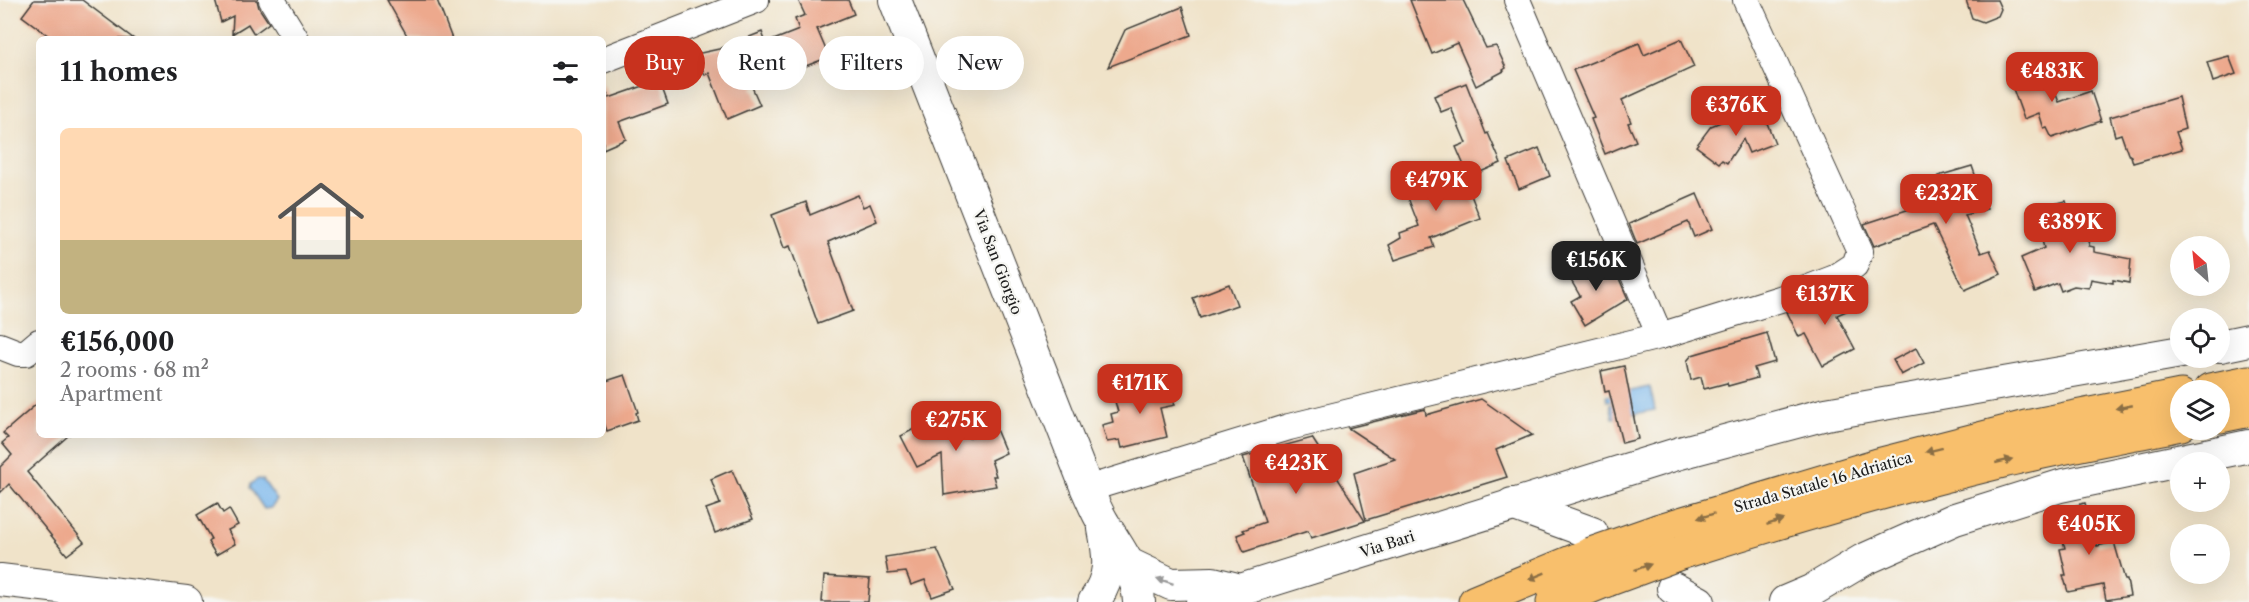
<!DOCTYPE html>
<meta charset="utf-8">
<style>
body{margin:0;font-family:"Libre Caslon Text",serif;background:#f6f6f6;color:#202124;height:100vh;display:flex;flex-direction:column;font-size:22px;white-space:nowrap}
*{box-sizing:border-box;margin:0}
p{font-size:20px;color:#757577}
.icon{flex:none;width:33px;height:33px;fill:none;stroke:currentColor;stroke-width:2;stroke-linecap:round;stroke-linejoin:round}
.map{position:relative;flex:1;overflow:hidden}
.sheet{position:absolute;left:36px;top:36px;width:570px;height:402px;display:flex;flex-direction:column;background:#fff;border-radius:9px;box-shadow:0 6px 24px #0002}
.sheet>*{flex:none}
.banner{position:absolute;left:624px;top:36px;width:570px;height:54px;display:flex;gap:12px}
.needle{width:39px;rotate:333deg}
.controls{position:absolute;left:2170px;top:236px;display:grid;gap:12px}
.controls a{display:grid;place-items:center;width:60px;height:60px;border-radius:50%;background:#fff;box-shadow:0 6px 24px #0002;font-size:30px}
.price{position:absolute;translate:-50% -51px;padding:0 14px;border-radius:12px;background:#c8321e;color:#fff;font-size:20px;line-height:39px;filter:drop-shadow(0 2px 3px #0008)}
.price::after{content:'';position:absolute;left:50%;top:36px;width:18px;height:14px;margin-left:-9px;background:inherit;clip-path:polygon(0 0,100% 0,50% 100%)}
.price.active{background:#222;color:#fff}
ul{padding:0;list-style:none}
li{display:grid;align-content:center;gap:12px;height:318px;padding:0 24px}
li+li{border-top:2px solid #e0e0e0}
li span{display:grid;place-items:center;height:186px;border-radius:9px;color:#555}
li>.icon{margin-inline-start:auto}
span .icon{width:108px;height:108px;fill:#fffc;stroke-width:1}
li b{font-size:26px}
h2{display:flex;justify-content:space-between;align-items:center;height:72px;padding:0 24px;font-size:26px}
.tag{padding:0 21px;border-radius:27px;background:#fff;box-shadow:0 6px 24px #0002;font-size:21px;line-height:54px}
.tag.active{background:#c8321e;color:#fff}
.map>svg:first-child{display:block}
.water{fill:#7ab7ec;stroke:#4b6a84;stroke-width:1.5}
.building{fill:#eda98d}
.lines{fill:none;stroke-linecap:round;stroke-linejoin:round}
.minor-casing{stroke:#3c3a36;stroke-width:28}
.tertiary-casing{stroke:#3c3a36;stroke-width:34}
.trunk-casing{stroke:#3c3a36;stroke-width:35}
.minor{stroke:#fff;stroke-width:26}
.tertiary{stroke:#fff;stroke-width:32}
.trunk{stroke:#f8bf6c;stroke-width:33}
.trunk-bridge-casing{stroke:#3c3a36;stroke-width:35;stroke-linecap:butt}
.trunk-bridge{stroke:#f8bf6c;stroke-width:33}
.oneway{fill:#8a6e44}
.oneway2{fill:#999}
.labels{text-anchor:middle;dominant-baseline:central;stroke-width:4.5;stroke-linejoin:round;paint-order:stroke}
.street-label{font-size:15px;fill:#1c1c1c;stroke:#f6f6f2}
</style>
<div class="map">
<svg width="2249" height="602" viewBox="0 0 2249 602">
<rect width="100%" height="100%" fill="#f6f6f2"/>
<filter id="ink" filterUnits="userSpaceOnUse"><feTurbulence type="fractalNoise" baseFrequency=".0167" numOctaves="2"/><feDisplacementMap in="SourceGraphic" scale="12" xChannelSelector="R" yChannelSelector="G"/><feConvolveMatrix kernelMatrix="1 2 1 2 8 2 1 2 1" color-interpolation-filters="sRGB"/></filter>
<filter id="wash" filterUnits="userSpaceOnUse"><feTurbulence type="fractalNoise" baseFrequency=".008" numOctaves="4" result="noise"/><feDisplacementMap in="SourceGraphic" scale="24" xChannelSelector="R" yChannelSelector="G"/><feGaussianBlur stdDeviation="1.35" result="paint"/><feColorMatrix in="noise" values="0 0 0 0 0 0 0 0 0 0 0 0 0 0 0 0 0 1.4 0 .05"/><feComposite in="paint" operator="in"/></filter>
<g filter="url(#wash)">
<rect width="100%" height="100%" fill="#f0e3c9"/>
<g class="water">
<polygon points="1650,387 1655,410 1613,418 1610,404 1614,403 1613,400 1607,401 1606,396"/>
<polygon points="258,479 263,480 277,500 271,508 264,509 250,488 251,484"/>
</g>
<g id="blocks">
<g class="building">
<polygon points="34,0 82,0 134,39 53,39 22,16"/>
<polygon points="215,0 257,0 259,8 269,23 254,34 248,24 232,34 233,16 221,22"/>
<polygon points="387,0 437,0 452,39 409,39"/>
<polygon points="798,0 848,0 854,14 817,29 829,57 752,87 760,105 727,119 709,73 705,75 696,54 719,49 762,32 766,43 799,30 795,19 805,15"/>
<polygon points="1410,0 1463,0 1486,48 1496,46 1506,68 1503,70 1504,71 1476,86 1457,43 1432,54"/>
<polygon points="1966,0 1997,0 2001,9 1998,16 1983,22 1972,18"/>
<polygon points="1182,7 1191,35 1108,67 1125,30"/>
<polygon points="1681,39 1694,67 1622,100 1631,122 1628,123 1636,141 1605,154 1591,119 1594,118 1573,70 1639,43 1644,55"/>
<polygon points="2229,56 2236,74 2213,82 2207,62"/>
<polygon points="2043,63 2059,102 2091,91 2101,121 2052,138 2047,128 2044,129 2039,113 2024,119 2008,75"/>
<polygon points="652,83 654,87 661,85 668,104 619,122 626,139 603,149 603,84 609,98"/>
<polygon points="1466,83 1486,134 1488,133 1501,163 1469,177 1456,147 1466,143 1451,108 1441,112 1434,96"/>
<polygon points="2178,97 2185,129 2176,132 2182,149 2133,163 2131,156 2128,154 2121,134 2115,136 2110,117"/>
<polygon points="1763,113 1775,143 1749,153 1743,139 1727,163 1722,160 1719,163 1696,146 1711,126 1735,116 1738,122"/>
<polygon points="1539,148 1550,176 1519,189 1508,161"/>
<polygon points="1972,166 1987,209 1965,215 1981,253 1990,250 2001,274 1965,290 1933,225 1874,246 1864,224 1913,208 1910,199 1942,188 1938,176"/>
<polygon points="1460,167 1480,218 1431,238 1434,247 1395,260 1389,245 1401,238 1400,233 1419,226 1405,190"/>
<polygon points="1697,194 1712,229 1694,237 1688,222 1637,244 1629,224"/>
<polygon points="858,195 863,207 870,204 877,221 828,242 853,311 818,324 790,246 784,248 772,215 806,202 810,215"/>
<polygon points="2066,201 2072,221 2091,224 2089,246 2094,247 2094,252 2131,259 2129,283 2113,280 2113,283 2091,279 2089,288 2074,286 2061,291 2058,283 2035,292 2021,258 2044,248 2034,209"/>
<polygon points="1597,259 1608,278 1617,274 1628,299 1585,325 1571,301 1580,296 1568,275"/>
<polygon points="1229,284 1237,305 1200,318 1193,298"/>
<polygon points="1845,290 1853,308 1837,315 1855,349 1823,366 1806,334 1799,337 1787,312"/>
<polygon points="1767,333 1775,362 1754,368 1757,378 1728,386 1727,383 1704,389 1701,377 1691,380 1687,361 1692,355"/>
<polygon points="1916,348 1924,363 1901,375 1893,360"/>
<polygon points="1624,366 1638,439 1622,443 1609,391 1605,392 1601,371"/>
<polygon points="625,375 638,412 636,413 638,420 607,431 603,420 603,382"/>
<polygon points="1164,375 1175,405 1160,408 1167,437 1122,448 1120,440 1107,442 1102,425 1113,422 1111,414 1118,412 1114,398 1146,387 1144,381"/>
<polygon points="1481,399 1532,435 1496,450 1507,477 1366,520 1354,473 1395,459 1348,428 1425,409 1426,415"/>
<polygon points="39,402 39,435 69,435 27,472 84,542 67,555 9,484 0,493 0,467 12,455 2,443 8,438 3,433"/>
<polygon points="956,407 969,438 995,427 1006,453 991,460 996,476 993,476 996,486 944,495 942,455 917,467 901,436 936,417 935,415"/>
<polygon points="1312,438 1365,521 1311,538 1308,531 1244,552 1237,535 1245,532 1243,530 1265,522 1243,457"/>
<polygon points="732,470 753,519 715,533 706,509 720,504 711,479"/>
<polygon points="217,503 223,513 229,509 238,525 228,530 235,544 216,555 208,542 211,539 197,515"/>
<polygon points="2085,503 2097,546 2114,542 2125,580 2127,580 2130,596 2106,600 2103,585 2068,592 2063,575 2066,575 2060,549 2065,548 2055,511"/>
<polygon points="937,549 955,589 932,597 925,580 911,585 906,572 888,574 885,557"/>
<polygon points="824,576 870,579 868,602 822,602"/>
</g>
</g>
</g>
<g filter="url(#ink)">
<use href="#blocks" fill-opacity="0" stroke="#3c3a36" stroke-width="1.5"/>
<g class="lines">
<defs>
<g id="minor">
<polyline points="272,0 296,39"/>
<polyline points="1517,0 1660,336"/>
<polyline points="603,60 756,0"/>
<polyline points="0,346 18,353 26,353 39,342"/>
<polyline points="1087,489 1289,427 1660,336 1780,299 1835,278 1855,265 1860,251 1746,0"/>
</g>
<g id="tertiary">
<path d="M895,0L1087,489C1092,500 1097,513 1104,524C1118,548 1138,572 1139,602"/>
<polyline points="2220,346 2249,340"/>
<polyline points="1512,504 1592,533"/>
<polyline points="1129,564 1171,584 1213,583 1233,588"/>
<polyline points="0,580 186,602"/>
<polyline points="1673,588 1699,602"/>
<path d="M1094,602C1112,575 1110,560 1104,529"/>
<polyline points="1202,602 1680,453 1826,414 2181,352"/>
<polyline points="1785,602 1811,591 1863,560 1955,519 2060,486 2249,446"/>
</g>
<g id="trunk">
<polyline points="2210,390 2249,382"/>
<polyline points="2220,416 2249,410"/>
<polyline points="1660,530 1878,465 2026,427 2181,396"/>
<path d="M1680,553C1787,519 1894,488 2003,461C2062,447 2122,436 2181,424"/>
<polyline points="1475,602 1591,554"/>
<polyline points="1553,602 1607,580"/>
</g>
</defs>
<use href="#minor" class="minor-casing"/>
<use href="#tertiary" class="tertiary-casing"/>
<use href="#trunk" class="trunk-casing"/>
<use href="#minor" class="minor"/>
<use href="#tertiary" class="tertiary"/>
<use href="#trunk" class="trunk"/>
<defs>
<g id="trunk-bridge">
<polyline points="1591,554 1660,530"/>
<polyline points="1607,580 1680,553"/>
</g>
</defs>
<use href="#trunk-bridge" class="trunk-bridge-casing"/>
<use href="#trunk-bridge" class="trunk-bridge"/>
</g>
<defs><path id="oneway-solid" d="M-6-.8H1V-3.2L6.5 0L1 3.2V.8H-6Z" transform="scale(1.5)"/></defs>
<g class="oneway">
<use href="#oneway-solid" transform="translate(2124 407) rotate(169)"/>
<use href="#oneway-solid" transform="translate(1934 450) rotate(166)"/>
<use href="#oneway-solid" transform="translate(2004 461) rotate(-13)"/>
<use href="#oneway-solid" transform="translate(1706 516) rotate(163)"/>
<use href="#oneway-solid" transform="translate(1775 522) rotate(-18)"/>
<use href="#oneway-solid" transform="translate(1643 567) rotate(-20)"/>
<use href="#oneway-solid" transform="translate(1537 576) rotate(158)"/>
</g>
<use class="oneway2" href="#oneway-solid" transform="translate(1165 581) rotate(-162)"/>
</g>
<g class="labels">
<g class="street-label">
<text transform="translate(998 262) rotate(69)">Via San Giorgio</text>
<text transform="translate(1823 482) rotate(-16)">Strada Statale 16 Adriatica</text>
<text transform="translate(1387 544) rotate(-18)">Via Bari</text>
</g>
</g>
</svg>
<div class="controls">
<a><svg class="needle" viewBox="-14 -14 28 28"><path d="M0-13l5 13h-10z" fill="#e53935"/><path d="M0 13l5-13h-10z" fill="#757577"/></svg></a>
<a><svg class="icon" aria-label="locate" viewBox="0 0 24 24"><circle cx="12" cy="12" r="6"/><path d="M12 2v4M12 18v4M2 12h4M18 12h4"/></svg></a>
<a><svg class="icon" aria-label="layers" viewBox="0 0 24 24"><path d="M12 4l9 5-9 5-9-5zM3 14l9 5 9-5"/></svg></a>
<a>+</a>
<a>−</a>
</div>
<b class="price" style="left:2052px;top:103px">€483K</b>
<b class="price" style="left:1736px;top:137px">€376K</b>
<b class="price" style="left:1436px;top:212px">€479K</b>
<b class="price" style="left:1946px;top:225px">€232K</b>
<b class="price" style="left:2070px;top:254px">€389K</b>
<b class="price active" style="left:1596px;top:292px">€156K</b>
<b class="price" style="left:1825px;top:326px">€137K</b>
<b class="price" style="left:1140px;top:415px">€171K</b>
<b class="price" style="left:956px;top:452px">€275K</b>
<b class="price" style="left:1296px;top:495px">€423K</b>
<b class="price" style="left:2089px;top:556px">€405K</b>
<div class="banner">
<a class="tag active">Buy</a>
<a class="tag">Rent</a>
<a class="tag">Filters</a>
<a class="tag">New</a>
</div>
<section class="sheet">
<h2>11 homes<svg class="icon" aria-label="filters" viewBox="0 0 24 24"><path d="M4 7h16M4 17h16"/><circle cx="9" cy="7" r="2"/><circle cx="15" cy="17" r="2"/></svg></h2>
<ul>
<li><span style="background:linear-gradient(#ffd9b3 60%,#c2b280 0)"><svg class="icon" aria-label="home" viewBox="0 0 24 24"><path d="M3 11l9-7 9 7M6 9v11h12V9"/></svg></span><div><b>€156,000</b><p>2 rooms · 68 m²</p><p>Apartment</p></div></li>
</ul>
</section>
</div>
